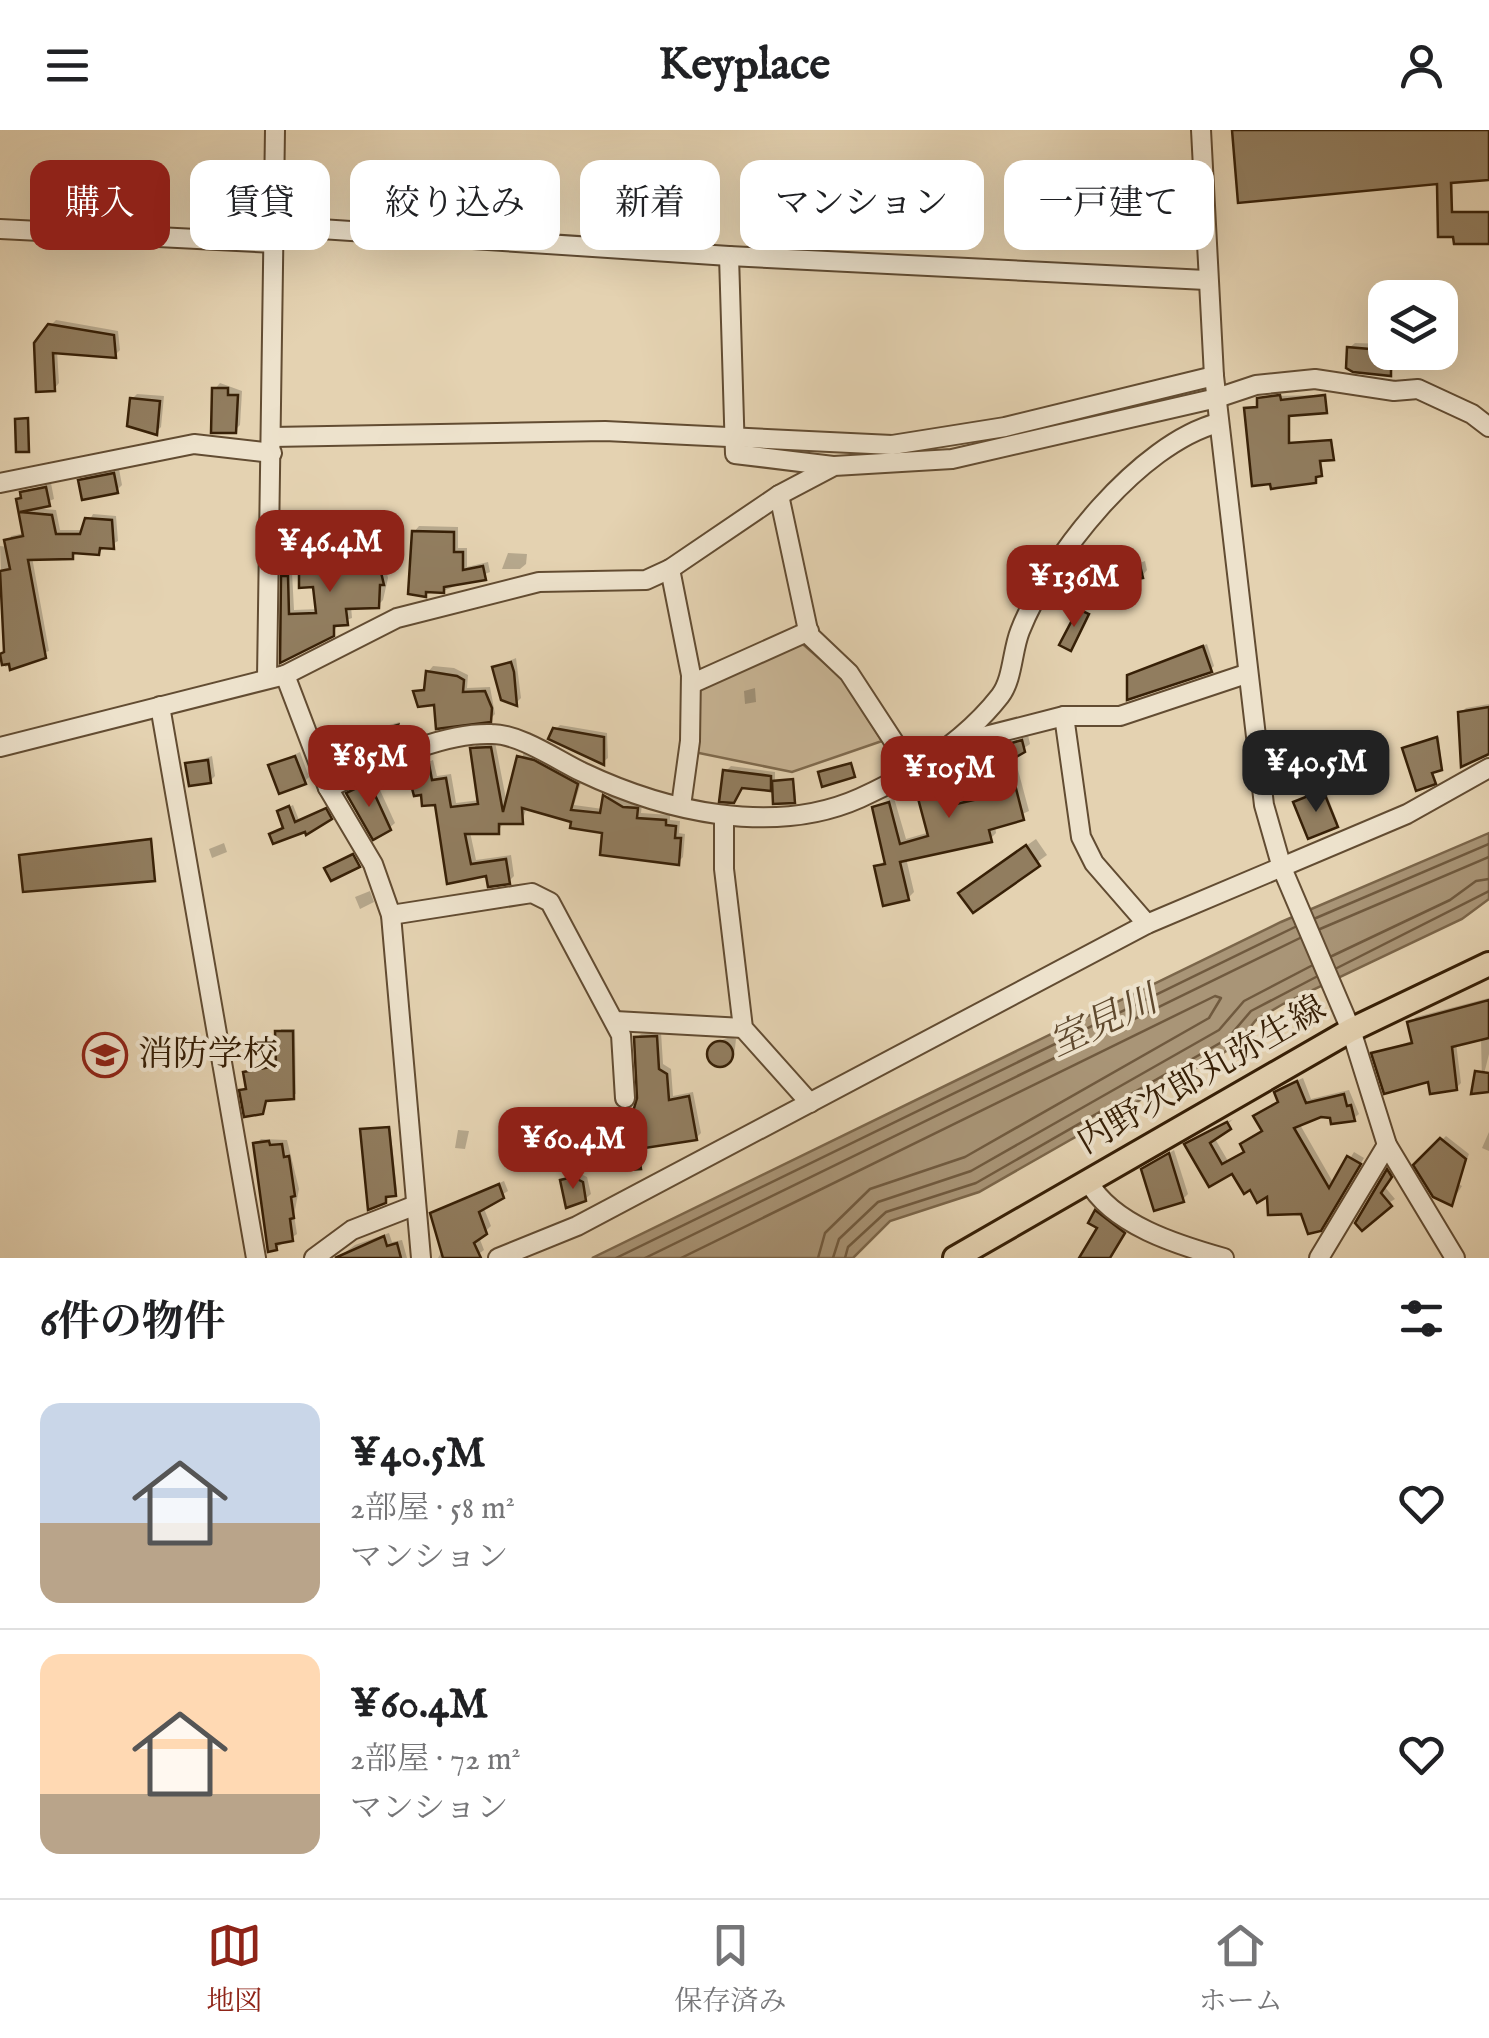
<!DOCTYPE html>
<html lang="ja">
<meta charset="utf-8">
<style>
body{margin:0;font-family:"IM FELL English","Noto Serif JP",serif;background:#f6f6f6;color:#202124;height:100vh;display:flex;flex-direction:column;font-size:38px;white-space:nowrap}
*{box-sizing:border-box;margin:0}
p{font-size:32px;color:#757577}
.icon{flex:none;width:55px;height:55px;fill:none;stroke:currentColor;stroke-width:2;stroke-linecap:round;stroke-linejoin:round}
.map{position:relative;height:1128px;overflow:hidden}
.side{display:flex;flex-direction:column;background:#fff;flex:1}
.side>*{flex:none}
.guide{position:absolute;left:30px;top:30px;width:1430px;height:90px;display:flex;gap:20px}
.fabs{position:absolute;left:1368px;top:150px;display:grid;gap:20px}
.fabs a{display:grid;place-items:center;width:90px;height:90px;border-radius:20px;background:#fff;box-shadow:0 10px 40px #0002;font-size:50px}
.price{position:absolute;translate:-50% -85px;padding:0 22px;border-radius:20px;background:#8f2418;color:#fff;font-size:32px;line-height:65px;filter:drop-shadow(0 2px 5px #0008)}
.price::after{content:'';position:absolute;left:50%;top:60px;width:30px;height:22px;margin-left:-15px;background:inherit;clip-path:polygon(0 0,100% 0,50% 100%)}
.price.current{background:#222;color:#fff}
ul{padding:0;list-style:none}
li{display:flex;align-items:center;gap:30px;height:250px;padding:0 40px}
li+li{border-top:2px solid #e0e0e0}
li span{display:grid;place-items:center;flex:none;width:280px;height:200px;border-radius:20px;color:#555}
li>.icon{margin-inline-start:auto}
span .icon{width:120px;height:120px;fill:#fffc;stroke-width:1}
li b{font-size:42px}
h2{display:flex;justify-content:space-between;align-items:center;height:120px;padding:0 40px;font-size:42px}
.pill{padding:0 35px;border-radius:20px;background:#fff;box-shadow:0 10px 40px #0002;font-size:35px;line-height:90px}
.pill.current{background:#8f2418;color:#fff}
header{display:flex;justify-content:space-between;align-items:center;height:130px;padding:0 40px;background:#fff;font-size:45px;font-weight:800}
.tab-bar{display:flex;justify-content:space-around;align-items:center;height:140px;border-top:2px solid #e0e0e0;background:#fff;font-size:28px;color:#757577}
.tab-bar a{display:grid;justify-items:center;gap:5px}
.tab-bar .current{color:#8f2418}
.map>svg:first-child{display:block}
.green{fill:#c7b494;stroke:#7f6a4e;stroke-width:2.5}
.water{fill:#a99577;stroke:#7b664a;stroke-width:2.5}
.shadow{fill:#0003}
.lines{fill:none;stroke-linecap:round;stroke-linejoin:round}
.shore{stroke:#705a3f;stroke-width:2.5}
.building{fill:#917d5f;stroke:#372007;stroke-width:2.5}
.minor-casing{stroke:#624c32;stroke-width:22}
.major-casing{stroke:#372007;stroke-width:28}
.minor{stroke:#ede2cc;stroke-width:18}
.major{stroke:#e4d2b1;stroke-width:22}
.labels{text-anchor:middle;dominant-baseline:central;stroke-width:8;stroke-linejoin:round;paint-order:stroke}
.poi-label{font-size:35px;fill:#372007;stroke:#ede2cc;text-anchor:start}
.street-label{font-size:35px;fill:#372007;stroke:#ede2cc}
.water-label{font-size:38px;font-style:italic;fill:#5f492e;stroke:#ede2cc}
</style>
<header><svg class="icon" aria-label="menu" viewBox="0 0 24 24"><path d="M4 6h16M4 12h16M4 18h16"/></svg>Keyplace<svg class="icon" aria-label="person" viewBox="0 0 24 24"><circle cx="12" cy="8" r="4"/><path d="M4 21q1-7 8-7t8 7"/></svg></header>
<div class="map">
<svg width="1489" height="1128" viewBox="0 0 1489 1128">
<rect width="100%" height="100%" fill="#e4d2b1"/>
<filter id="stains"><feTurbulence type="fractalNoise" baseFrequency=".002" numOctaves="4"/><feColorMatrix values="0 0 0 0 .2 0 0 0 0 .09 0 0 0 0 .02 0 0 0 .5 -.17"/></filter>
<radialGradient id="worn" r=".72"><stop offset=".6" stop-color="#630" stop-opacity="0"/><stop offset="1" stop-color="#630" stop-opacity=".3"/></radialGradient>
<polygon class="green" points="798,510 842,548 882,611 792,642 694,622 698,558"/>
<polygon class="water" points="1489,703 1489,769 1462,789 1283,874 1256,890 1235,916 979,1062 890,1091 853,1128 592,1128 1281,792"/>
<g class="shadow">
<polygon points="1234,0 1489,0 1489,47 1453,50 1453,81 1489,81 1489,111 1456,111 1439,52"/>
<polygon points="56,190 118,201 120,220 115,225 57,221 59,253 54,259 50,196"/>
<polygon points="1355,213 1385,214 1385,222 1407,222 1406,229 1396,233 1391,243 1349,218"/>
<polygon points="220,253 242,261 240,295 235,300 215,259"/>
<polygon points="137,264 164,266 161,297 156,302 132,269"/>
<polygon points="1326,265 1326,280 1290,284 1290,312 1332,309 1334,326 1321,328 1323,342 1315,350 1246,279 1260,276 1263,266"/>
<polygon points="119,339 122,355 117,360 81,351 86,346"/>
<polygon points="51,353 54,369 33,378 56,380 60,400 84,400 93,384 116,386 118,411 98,422 32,427 49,521 5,537 0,416 8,417 11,406 25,403 18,370 22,363"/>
<polygon points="419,396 458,397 458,418 467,418 467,437 488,432 490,442 443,461 414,402"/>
<polygon points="378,405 388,448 383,470 378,475 351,476 352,488 338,493 333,504 282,529 283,447 292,442 294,480 318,479 315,455 301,425 306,420 359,419 363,408"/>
<polygon points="508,423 527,424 526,434 520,439 502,439"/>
<polygon points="1145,431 1147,440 1142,446 1120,440"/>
<polygon points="1207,514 1214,536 1210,540 1130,546"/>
<polygon points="516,528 521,568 516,573 495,537"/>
<polygon points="433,536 454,538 468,545 467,558 490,557 495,584 490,589 416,562 427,556 428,542"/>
<polygon points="755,558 756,572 745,574 744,561"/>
<polygon points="1489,574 1489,621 1460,632 1461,583 1466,578"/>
<polygon points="400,592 389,614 328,616 333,611"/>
<polygon points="560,595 607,603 608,628 603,632 555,600"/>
<polygon points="1028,605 1030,614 1014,625 1029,681 995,696 996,703 990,709 906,728 914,762 908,768 876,737 886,730 874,678 894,668 906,709 930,702 918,657 924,651 943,641 946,658 954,656 957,671 993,662 984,622"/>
<polygon points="1439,607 1442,636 1433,640 1434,651 1407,617"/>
<polygon points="495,612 507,674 524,622 582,649 574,675 603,679 610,661 629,672 642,674 641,683 670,685 670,690 680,691 679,703 685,704 683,727 678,732 605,701 527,677 522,691 504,691 498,702 470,702 476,730 511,725 514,746 509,751 488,743 449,751 437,672 423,663 410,640 433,630 437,646 451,644 456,673 480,670 473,619 478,613"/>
<polygon points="300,622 309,647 304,652 271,636"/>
<polygon points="212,626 215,646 210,651 188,634"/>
<polygon points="731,636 775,642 775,653 794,652 796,668 774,654 770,659 745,657 738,663 726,641"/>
<polygon points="375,649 395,693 389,698 349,664"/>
<polygon points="1325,660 1338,693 1336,695 1298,671"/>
<polygon points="293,675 299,690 330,677 334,684 272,704 285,697 280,682"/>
<polygon points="152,708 154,748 22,726 124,715 126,711"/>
<polygon points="1036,709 1047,725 973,779 970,755"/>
<polygon points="224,713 227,722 212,728 209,719"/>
<polygon points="370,761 374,772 360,779 355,767"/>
<polygon points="1489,868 1489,924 1482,952 1481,908 1456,913 1461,953 1456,958 1374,924 1414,910 1410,893 1416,887"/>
<polygon points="281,899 295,899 296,964 268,968 262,982 242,961 248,957 245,943 279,934"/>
<polygon points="661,902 663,934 671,939 673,966 693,962 701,1003 696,1008 642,1016 645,1031 640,1036 620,1014 634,1008 630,987 640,968 636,908 641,904"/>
<polygon points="730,907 736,909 734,927 713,934 711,914"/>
<polygon points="1303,948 1311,969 1349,960 1359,984 1354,988 1321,984 1299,993 1334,1054 1354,1022 1364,1028 1325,1093 1187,1014 1233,989 1214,1007 1228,1031 1246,1020 1264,1000 1262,981 1280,971 1277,962 1282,957"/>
<polygon points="390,996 397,1061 387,1064 385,1071 362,1000"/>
<polygon points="458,1000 469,1001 465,1019 455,1018"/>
<polygon points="1489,1002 1489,1021 1482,1018"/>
<polygon points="1446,1006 1469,1024 1458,1054 1462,1056 1451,1073 1417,1035"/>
<polygon points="261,1009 287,1010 299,1059 294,1085 297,1104 276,1118 256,1014"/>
<polygon points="1174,1020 1188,1064 1182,1070 1144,1040"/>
<polygon points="1393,1036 1396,1040 1384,1056 1395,1069 1358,1092"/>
<polygon points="579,1043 587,1047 591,1064 585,1069 563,1051"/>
<polygon points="504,1051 508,1061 483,1076 491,1096 479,1107 484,1120 473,1128 438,1128 443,1120 432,1083"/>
<polygon points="1102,1077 1128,1097 1110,1128 1079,1128 1100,1098 1097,1082"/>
<polygon points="389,1103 392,1112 402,1110 407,1128 337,1128 355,1115"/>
</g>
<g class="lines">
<g class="shore">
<polyline points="1316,788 1489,714"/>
<polyline points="1320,799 1489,727"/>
<polyline points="1332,826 1450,770 1476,751 1489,749"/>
<polyline points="1337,838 1489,761"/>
<polyline points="616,1128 1295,797"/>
<polyline points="645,1128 1300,808"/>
<polyline points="681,1128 1215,866 1221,868 1209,888 965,1027 870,1059 825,1103 818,1128"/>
<polyline points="833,1128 839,1109 878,1072 971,1041 1219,900 1244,871 1311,836"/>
<polyline points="845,1128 848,1117 886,1082 976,1053 1227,909 1251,881 1316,847"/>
</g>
</g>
<g class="building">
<polygon points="1232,0 1489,0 1489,50 1451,53 1452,82 1489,82 1489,114 1454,114 1453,107 1438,107 1437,54 1238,73"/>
<polygon points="48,194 114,205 116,228 53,223 55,261 36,262 34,213"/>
<polygon points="1347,217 1404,222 1402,237 1391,235 1391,246 1353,242 1346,238"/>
<polygon points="212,258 228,258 228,265 238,265 236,303 211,303"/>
<polygon points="1280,265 1281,270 1325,265 1327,283 1289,286 1289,313 1331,310 1334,330 1320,331 1322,346 1316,347 1316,353 1277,358 1271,359 1270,354 1252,356 1244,278 1257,277 1257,268"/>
<polygon points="130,268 160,271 157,305 127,296"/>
<polygon points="28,288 29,322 16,322 15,289"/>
<polygon points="114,343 118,363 82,370 78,350"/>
<polygon points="46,357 50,376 20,382 52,385 56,404 80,404 85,388 112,390 114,419 100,418 99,425 73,423 73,429 28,430 46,528 10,540 9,534 2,535 0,524 4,522 0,441 10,439 4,410 23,406 16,369 21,368 20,362"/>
<polygon points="412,401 454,402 454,422 463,422 463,440 483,436 486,450 444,457 444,463 426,462 426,467 408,464"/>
<polygon points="373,408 384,455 380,455 379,478 346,479 348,495 334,496 334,506 280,533 281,446 288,446 289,484 316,483 313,457 299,458 299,424 358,423 355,412"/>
<polygon points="1140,435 1143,448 1120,452 1117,439"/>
<polygon points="1078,479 1089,484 1071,521 1059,515"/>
<polygon points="1203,516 1212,542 1127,570 1127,545"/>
<polygon points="511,532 514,542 517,576 501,570 492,537"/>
<polygon points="426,541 457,546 464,550 463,562 485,561 492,578 491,592 436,599 434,575 418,577 413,561 424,560"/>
<polygon points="1489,577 1489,624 1461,637 1458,582"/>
<polygon points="398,595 390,616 335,641 325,616"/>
<polygon points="553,598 604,607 604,635 548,609"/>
<polygon points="1437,607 1442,640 1432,643 1436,654 1416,661 1402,618"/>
<polygon points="1022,610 1025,622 1009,631 1024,690 989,700 992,712 900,732 909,770 883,776 874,736 885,734 872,677 889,672 900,714 928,706 915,657 937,644 941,662 949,661 952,675 991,666 981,622"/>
<polygon points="491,617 503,682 517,626 534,630 578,654 571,680 600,683 603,665 623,677 638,678 637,688 666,690 666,695 676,696 675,708 681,708 679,735 600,725 602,703 570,698 571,692 522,678 523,694 499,694 499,704 465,704 471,734 506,729 510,754 488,757 486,746 447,754 435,675 422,676 421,665 414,666 407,639 429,634 432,650 446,648 451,677 478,674 470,618"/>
<polygon points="295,626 306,654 279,664 268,635"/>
<polygon points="208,630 211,653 189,656 185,633"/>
<polygon points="851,633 855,647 822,657 818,642"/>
<polygon points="723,640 771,646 771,661 742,658 734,673 719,672"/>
<polygon points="793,649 795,673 773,674 772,651"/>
<polygon points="369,652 391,700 373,710 346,663"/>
<polygon points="1323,660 1338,697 1308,709 1293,672"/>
<polygon points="289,676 295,692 326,678 332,689 306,705 305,702 273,714 269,704 283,698 277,681"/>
<polygon points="151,709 155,751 23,762 19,725"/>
<polygon points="1026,715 1040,736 973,783 958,763"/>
<polygon points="353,724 360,737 331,751 324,738"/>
<polygon points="1489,870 1489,908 1452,917 1457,960 1430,964 1428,952 1384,964 1371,923 1412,913 1407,892"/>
<polygon points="275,901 293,901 294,969 266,971 263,984 244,987 239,960 246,959 243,942 276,936"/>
<polygon points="657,906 659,939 667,944 669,970 689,966 697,1010 638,1019 641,1039 628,1040 621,1038 618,1014 632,1012 627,986 632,985 637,968 634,907"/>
<circle cx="720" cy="924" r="13"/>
<polygon points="1475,941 1489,943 1489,962 1471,964"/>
<polygon points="1297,951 1306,973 1344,964 1347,976 1351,975 1355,991 1331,994 1330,988 1321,987 1294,998 1329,1058 1347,1026 1361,1034 1321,1101 1308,1104 1301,1084 1268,1085 1267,1067 1257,1073 1250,1060 1244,1064 1232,1044 1209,1057 1184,1014 1227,992 1231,999 1210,1013 1222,1034 1244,1022 1240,1014 1262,1001 1253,986 1278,972 1274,962"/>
<polygon points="389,997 396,1066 386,1067 386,1073 368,1080 360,999"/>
<polygon points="1440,1008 1466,1029 1452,1076 1433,1067 1413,1035"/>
<polygon points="269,1011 270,1015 282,1014 284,1027 289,1026 295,1066 291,1067 294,1088 290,1089 293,1111 276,1114 277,1120 268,1122 253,1013"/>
<polygon points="1169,1023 1184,1072 1154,1081 1141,1039"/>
<polygon points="1387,1039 1392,1047 1381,1063 1392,1076 1362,1101 1355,1093"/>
<polygon points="573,1047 583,1052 586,1071 566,1078 560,1050"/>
<polygon points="499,1054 504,1068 479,1082 487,1104 474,1113 481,1128 443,1128 430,1083"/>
<polygon points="1095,1080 1125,1103 1110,1128 1079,1128 1097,1098 1088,1093"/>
<polygon points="384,1106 387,1116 397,1113 401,1128 335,1128"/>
</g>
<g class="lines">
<defs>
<g id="minor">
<polyline points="1201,0 1214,246 1264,675 1282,738 1351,900 1387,1015 1455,1128"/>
<polyline points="275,96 729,126 1206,150"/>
<polyline points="0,99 275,113"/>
<polyline points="729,126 735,324 833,336"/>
<polyline points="272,307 605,301 892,315 1005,297 1214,246"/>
<polyline points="0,353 194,314 272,323"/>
<polyline points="779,365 809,505 849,543 913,641"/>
<polyline points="670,439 691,545 690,611 681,676"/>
<polyline points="285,545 328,658 373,734 391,785 421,1128"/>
<polyline points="267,548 275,0"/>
<polyline points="691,554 809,501"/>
<polyline points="160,576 256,1128"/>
<polyline points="958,613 1064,586"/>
<polyline points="0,617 285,545 397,488 539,452 646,450 670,439 779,365 834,336 952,329 1217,268 1256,255 1315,249 1394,261 1418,259 1472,284 1489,297"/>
<path d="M328,658C376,636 437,602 492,604C520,604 557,630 582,642C664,681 773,707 860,668C913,644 964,612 1000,566C1013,549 1012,521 1020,501C1049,427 1139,314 1218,293"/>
<polyline points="724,686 724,739 743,898 810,973"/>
<polyline points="391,785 532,763 550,772 621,905 625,968"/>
<polyline points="1147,794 1094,733 1081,707 1064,586 1120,586 1246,544"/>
<polyline points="615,891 743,898"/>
<path d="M1088,1051C1112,1095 1178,1115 1224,1128"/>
<polyline points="314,1128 352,1100 416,1075"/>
<polyline points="498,1128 577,1096 1147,794 1407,684 1489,638"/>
<polyline points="1319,1128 1387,1015"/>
</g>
<polyline id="major" points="955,1128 1351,900 1489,834"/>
</defs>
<use href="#minor" class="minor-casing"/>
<use href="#major" class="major-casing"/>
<use href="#minor" class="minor"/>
<use href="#major" class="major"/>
</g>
<defs>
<symbol id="school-ring" viewBox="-11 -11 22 22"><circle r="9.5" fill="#ede2cc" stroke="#8f2418" stroke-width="1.5"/><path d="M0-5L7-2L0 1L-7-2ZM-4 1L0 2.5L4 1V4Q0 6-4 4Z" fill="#8f2418"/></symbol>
</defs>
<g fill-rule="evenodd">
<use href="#school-ring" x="80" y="900" width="50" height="50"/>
</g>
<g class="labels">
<g class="poi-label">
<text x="138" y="925">消防学校</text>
</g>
<g class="street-label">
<text transform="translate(1202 946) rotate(-30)">内野次郎丸弥生線</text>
</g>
<g class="water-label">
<text transform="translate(1104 893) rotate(-25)">室見川</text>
</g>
</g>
<rect width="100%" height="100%" filter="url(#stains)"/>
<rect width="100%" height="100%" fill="url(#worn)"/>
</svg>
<div class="fabs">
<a><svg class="icon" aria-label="layers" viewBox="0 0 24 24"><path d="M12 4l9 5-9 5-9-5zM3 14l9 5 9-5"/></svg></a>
</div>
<b class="price" style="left:330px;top:465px">¥46.4M</b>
<b class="price" style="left:1074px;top:500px">¥136M</b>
<b class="price" style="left:369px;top:680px">¥85M</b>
<b class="price current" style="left:1316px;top:685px">¥40.5M</b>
<b class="price" style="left:949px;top:691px">¥105M</b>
<b class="price" style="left:573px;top:1062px">¥60.4M</b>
<div class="guide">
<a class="pill current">購入</a>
<a class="pill">賃貸</a>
<a class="pill">絞り込み</a>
<a class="pill">新着</a>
<a class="pill">マンション</a>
<a class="pill">一戸建て</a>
</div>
</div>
<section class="side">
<h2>6件の物件<svg class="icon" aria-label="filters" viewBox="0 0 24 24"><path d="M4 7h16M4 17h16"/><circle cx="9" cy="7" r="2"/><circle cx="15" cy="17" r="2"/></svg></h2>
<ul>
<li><span style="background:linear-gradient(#c9d6e8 60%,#b9a48a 0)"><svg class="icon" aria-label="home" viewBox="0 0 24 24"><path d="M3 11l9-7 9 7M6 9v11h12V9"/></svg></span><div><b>¥40.5M</b><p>2部屋 · 58 m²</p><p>マンション</p></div><svg class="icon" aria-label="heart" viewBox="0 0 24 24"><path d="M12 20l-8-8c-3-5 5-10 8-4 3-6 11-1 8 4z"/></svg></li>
<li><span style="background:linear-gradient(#ffd9b3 70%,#b9a48a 0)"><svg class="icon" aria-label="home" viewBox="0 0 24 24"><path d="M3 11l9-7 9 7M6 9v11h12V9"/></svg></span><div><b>¥60.4M</b><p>2部屋 · 72 m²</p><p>マンション</p></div><svg class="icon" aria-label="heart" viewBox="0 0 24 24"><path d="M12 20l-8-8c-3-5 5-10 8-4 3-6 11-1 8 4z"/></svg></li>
</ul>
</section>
<nav class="tab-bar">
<a class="current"><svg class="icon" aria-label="map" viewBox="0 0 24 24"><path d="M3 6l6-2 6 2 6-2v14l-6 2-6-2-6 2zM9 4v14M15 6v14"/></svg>地図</a>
<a><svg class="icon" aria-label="saved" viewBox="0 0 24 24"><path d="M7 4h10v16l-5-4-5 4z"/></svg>保存済み</a>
<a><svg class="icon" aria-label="home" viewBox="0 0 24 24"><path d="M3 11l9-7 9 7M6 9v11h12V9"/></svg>ホーム</a>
</nav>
